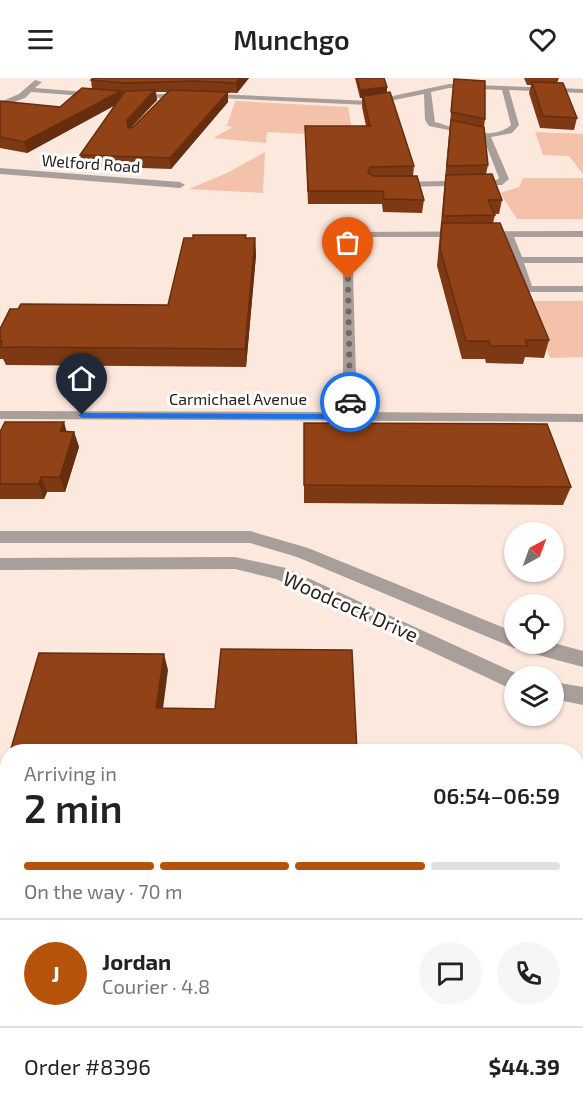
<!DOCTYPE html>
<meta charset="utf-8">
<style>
:root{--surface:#fff;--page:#f6f6f6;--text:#222;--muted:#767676;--line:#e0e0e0;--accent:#b45309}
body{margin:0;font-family:"Exo 2",sans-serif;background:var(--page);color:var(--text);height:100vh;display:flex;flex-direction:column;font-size:22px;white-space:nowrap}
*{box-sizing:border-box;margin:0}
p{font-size:20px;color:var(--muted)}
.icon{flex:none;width:33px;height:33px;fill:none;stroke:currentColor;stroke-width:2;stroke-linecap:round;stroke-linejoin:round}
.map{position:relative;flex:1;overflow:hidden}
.details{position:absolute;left:0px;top:666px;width:584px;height:374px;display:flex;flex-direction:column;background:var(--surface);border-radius:24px 24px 0 0;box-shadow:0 2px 4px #0004}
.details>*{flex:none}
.needle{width:39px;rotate:41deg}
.fabs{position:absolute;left:504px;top:444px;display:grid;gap:12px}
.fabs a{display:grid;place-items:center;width:60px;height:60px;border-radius:50%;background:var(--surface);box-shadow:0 2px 4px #0004;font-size:30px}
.pin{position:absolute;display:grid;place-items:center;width:51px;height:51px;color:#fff;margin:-62px -26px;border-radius:50% 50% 50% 0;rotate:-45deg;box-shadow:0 0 6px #0007}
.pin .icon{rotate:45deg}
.courier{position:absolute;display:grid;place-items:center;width:60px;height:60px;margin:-30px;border:4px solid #1a73e8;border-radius:50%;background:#fff;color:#222;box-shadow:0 2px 8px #0007}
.overview em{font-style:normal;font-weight:600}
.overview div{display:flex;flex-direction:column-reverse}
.overview{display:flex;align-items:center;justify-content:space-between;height:102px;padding:0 24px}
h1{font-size:39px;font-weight:600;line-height:45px}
.bar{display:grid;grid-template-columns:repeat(4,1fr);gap:9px 6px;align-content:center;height:72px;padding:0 24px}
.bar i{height:8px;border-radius:4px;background:var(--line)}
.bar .selected{background:var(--accent)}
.bar p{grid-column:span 4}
.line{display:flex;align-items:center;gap:15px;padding:0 24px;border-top:2px solid var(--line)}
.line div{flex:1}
.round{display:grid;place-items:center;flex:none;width:63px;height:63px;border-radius:32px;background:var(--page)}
header{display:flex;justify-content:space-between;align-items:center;height:78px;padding:0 24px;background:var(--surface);font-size:27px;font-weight:600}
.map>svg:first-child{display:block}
</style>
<header><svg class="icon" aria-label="menu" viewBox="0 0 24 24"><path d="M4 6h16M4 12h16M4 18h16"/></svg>Munchgo<svg class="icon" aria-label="heart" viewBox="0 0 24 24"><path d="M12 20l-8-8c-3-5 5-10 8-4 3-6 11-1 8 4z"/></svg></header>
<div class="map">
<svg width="583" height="1039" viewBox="0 0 583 1039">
<rect width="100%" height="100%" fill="#fde8de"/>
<!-- green -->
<g fill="#f4c1aa">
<polygon points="235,23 348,29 353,58 267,54 266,65 213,60 233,49 227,48"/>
<polygon points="535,54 583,56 583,96 569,78 543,77"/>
<polygon points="265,74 263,115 189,111 227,95"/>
<polygon points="523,100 583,100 583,141 517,141 500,115 519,109"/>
<polygon points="529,223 583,223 583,279 550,280"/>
</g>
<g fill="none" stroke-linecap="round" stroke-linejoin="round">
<!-- minor -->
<g fill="#a89f9b" fill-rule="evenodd">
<polygon points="35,2 42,4 35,10 98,15 102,17 98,19 31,14 25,20 0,29 0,24 19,16"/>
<path d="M 449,6 L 583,11 L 583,15 L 509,12 L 519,47 L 512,55 L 491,59 L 509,101 L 502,107 L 396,109 L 391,106 L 393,104 L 497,102 L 499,100 L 483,59 L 429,48 L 425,42 L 424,16 L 369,27 L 196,19 L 132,21 L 128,19 L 132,17 L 196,15 L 369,23 ZM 449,10 L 502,12 L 511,47 C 493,64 456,50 435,44 L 431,14 Z"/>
<polygon points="0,90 180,104 185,107 180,110 0,96"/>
<polygon points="583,153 583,159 514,159 522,179 583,179 583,185 524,185 532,208 583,208 583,214 524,214 504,159 352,159 357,334 583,336 583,344 0,341 0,333 343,334 343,154"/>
<polygon points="0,453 250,453 308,470 514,554 514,566 554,565 583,573 583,589 527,574 520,572 519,568 514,570 507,567 297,479 250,465 0,465"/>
<polygon points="235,479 286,490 522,598 514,598 514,611 507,609 276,501 235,491 0,492 0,480"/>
<polygon points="554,604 583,609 583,627 554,621"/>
</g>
</g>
<!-- wall -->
<g fill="#7d3913" fill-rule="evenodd">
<path d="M 93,0 L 249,0 L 237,15 L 196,13 L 228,14 L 228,24 L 171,91 L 83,88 L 80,77 L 115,27 L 27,75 L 0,70 L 0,23 L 60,29 L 92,11 L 91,2 ZM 156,14 L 168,14 L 133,49 L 132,49 L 157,22 Z"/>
<polygon points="355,0 384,0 387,9 387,15 414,88 413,98 424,122 422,135 383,134 382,126 308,126 305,48 366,48 362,29 362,20 360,20"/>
<polygon points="524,0 559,0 557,5 577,40 574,52 540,50 529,15 531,7 527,7"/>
<polygon points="454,1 485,41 484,49 488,87 486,96 502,122 499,136 494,136 495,137 493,145 549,262 544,280 525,279 523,286 486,285 485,281 462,281 437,188"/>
<polygon points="246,160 255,160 256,177 246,289 6,287 3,281 0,281 0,251 168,227"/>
<polygon points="64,344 66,353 74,354 79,369 65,414 47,414 44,421 0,421 0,354"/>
<polygon points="304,363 571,409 563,427 304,425"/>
<polygon points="8,682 8,807 0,807 0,708"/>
</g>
<!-- shaded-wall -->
<g fill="#662e0f">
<polygon points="240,0 249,0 237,15 236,5"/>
<polygon points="387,9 386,17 363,18 362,20 360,20 360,12"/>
<polygon points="155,12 157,22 128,52 127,42"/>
<polygon points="121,13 123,23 27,75 24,64"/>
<polygon points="228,14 228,24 171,91 170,80"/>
<polygon points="255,160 256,177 246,289 245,271"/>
<polygon points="64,344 68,360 60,353"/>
<polygon points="74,354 79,369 65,414 60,399"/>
<polygon points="41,399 47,414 44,421 39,406"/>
<polygon points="164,576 168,592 161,646 156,630"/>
</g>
<!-- building -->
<g fill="#914216" stroke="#662e0f" stroke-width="1.5">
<polygon points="93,0 240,0 236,5 195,3 125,5 91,2"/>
<polygon points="357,0 384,0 387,9 360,12"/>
<polygon points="454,1 485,3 485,41 451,34"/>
<polygon points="532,4 563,5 577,40 543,38"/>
<polygon points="82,10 121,13 24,64 0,59 0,23 60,29"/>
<polygon points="155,12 127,42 128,50 133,49 170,12 228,14 170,80 80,77 125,13"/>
<polygon points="390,14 414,88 370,89 368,95 373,98 417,98 424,122 384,121 383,113 308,113 305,48 370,48 363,18"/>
<polygon points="451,42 484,49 488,87 447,88"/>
<polygon points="492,96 502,122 488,122 495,137 443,138 446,97"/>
<polygon points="442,145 500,145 549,262 525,262 528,268 490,268 489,263 466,263 440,171"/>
<polygon points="193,157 246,157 245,160 255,160 245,271 0,269 2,263 0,263 0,251 10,231 18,231 21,226 168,227 184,160 193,160"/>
<polygon points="5,344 64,344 60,353 74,354 60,399 41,399 39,406 0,406 0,354"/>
<polygon points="304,345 547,346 571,409 304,407"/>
<polygon points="221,571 352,572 357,674 10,674 39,575 164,576 156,630 215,631"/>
<polygon points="8,682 8,796 0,796 0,708"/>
</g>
<!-- route -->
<polygon fill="#1a73e8" points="347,322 353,324 353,338 350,341 82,340 78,337 82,335 346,336"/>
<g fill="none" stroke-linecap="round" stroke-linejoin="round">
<!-- done -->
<polyline stroke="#736761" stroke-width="6" stroke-dasharray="0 10.8" points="348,201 350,324"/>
</g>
<g text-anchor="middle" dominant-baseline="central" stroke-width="6" stroke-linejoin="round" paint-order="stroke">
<!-- far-street labels -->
<g font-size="16" fill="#29211e" stroke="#fff">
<text transform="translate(91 85) rotate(4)">Welford Road</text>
<text x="238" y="320">Carmichael Avenue</text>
</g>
<!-- street labels -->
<g font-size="20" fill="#29211e" stroke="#fff">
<text transform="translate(351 528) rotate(24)">Woodcock Drive</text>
</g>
</g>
</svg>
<div class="fabs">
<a><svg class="needle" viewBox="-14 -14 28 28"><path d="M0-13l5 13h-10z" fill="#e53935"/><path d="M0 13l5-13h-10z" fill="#767676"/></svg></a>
<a><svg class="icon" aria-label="locate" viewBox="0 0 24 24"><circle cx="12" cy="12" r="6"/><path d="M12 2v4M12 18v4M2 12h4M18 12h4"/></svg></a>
<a><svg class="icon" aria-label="layers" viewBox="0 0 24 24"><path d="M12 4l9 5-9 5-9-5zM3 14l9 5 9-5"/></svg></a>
</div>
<div class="pin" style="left:348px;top:201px;background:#ea580c"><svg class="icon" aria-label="bag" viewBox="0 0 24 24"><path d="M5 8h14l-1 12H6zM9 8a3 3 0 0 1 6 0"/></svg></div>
<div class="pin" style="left:82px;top:337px;background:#1f2937"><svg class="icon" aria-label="home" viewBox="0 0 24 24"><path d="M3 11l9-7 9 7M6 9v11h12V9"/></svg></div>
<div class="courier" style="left:350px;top:324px"><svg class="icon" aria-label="car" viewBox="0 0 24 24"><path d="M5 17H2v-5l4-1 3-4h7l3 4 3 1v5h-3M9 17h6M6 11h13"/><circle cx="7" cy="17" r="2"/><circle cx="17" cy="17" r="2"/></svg></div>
<section class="details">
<div class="overview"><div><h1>2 min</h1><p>Arriving in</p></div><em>06:54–06:59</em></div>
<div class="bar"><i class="selected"></i><i class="selected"></i><i class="selected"></i><i></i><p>On the way · 70 m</p></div>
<div class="line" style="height:108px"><b class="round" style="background:var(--accent);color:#fff">J</b><div><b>Jordan</b><p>Courier · 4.8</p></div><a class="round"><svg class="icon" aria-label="chat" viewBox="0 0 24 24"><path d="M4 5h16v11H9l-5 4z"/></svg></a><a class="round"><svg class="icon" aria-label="phone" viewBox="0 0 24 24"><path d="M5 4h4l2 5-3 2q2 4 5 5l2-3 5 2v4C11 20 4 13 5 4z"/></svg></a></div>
<div class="line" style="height:78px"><div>Order #8396</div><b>$44.39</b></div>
</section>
</div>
